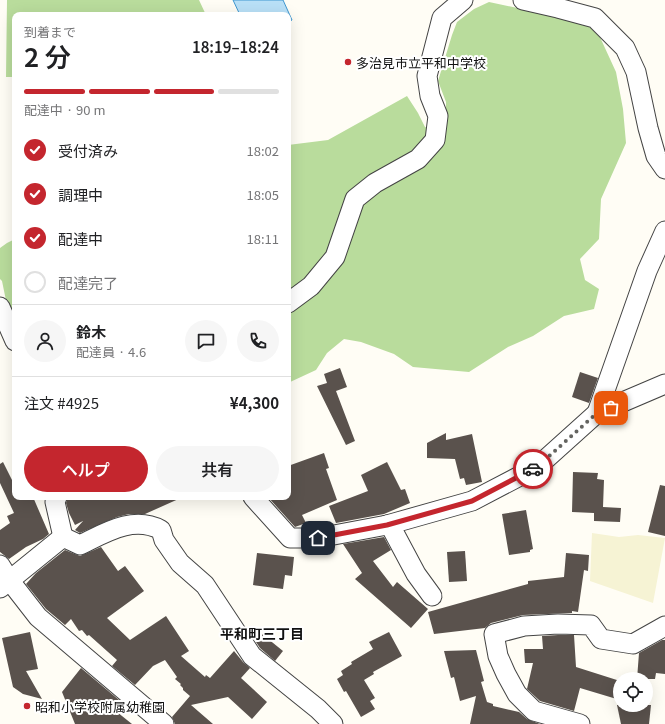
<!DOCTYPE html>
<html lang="ja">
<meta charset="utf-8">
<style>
:root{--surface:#fff;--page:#f6f6f6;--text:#202124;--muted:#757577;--line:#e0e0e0;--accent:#c4262e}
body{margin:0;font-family:Georgia,"Noto Sans JP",serif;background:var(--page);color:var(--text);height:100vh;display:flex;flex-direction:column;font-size:15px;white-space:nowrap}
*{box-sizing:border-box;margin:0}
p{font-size:13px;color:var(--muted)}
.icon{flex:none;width:22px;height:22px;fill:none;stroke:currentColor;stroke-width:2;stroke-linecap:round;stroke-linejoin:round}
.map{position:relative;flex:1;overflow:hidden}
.side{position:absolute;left:12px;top:12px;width:279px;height:488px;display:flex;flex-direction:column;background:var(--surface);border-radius:8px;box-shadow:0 4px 16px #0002}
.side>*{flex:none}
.tools{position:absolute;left:613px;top:672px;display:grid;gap:8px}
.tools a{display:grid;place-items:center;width:40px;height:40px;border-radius:50%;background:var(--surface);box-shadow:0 4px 16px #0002;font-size:20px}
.pin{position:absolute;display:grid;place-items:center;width:34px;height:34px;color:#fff;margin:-17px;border-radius:8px;box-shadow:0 2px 6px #0006}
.courier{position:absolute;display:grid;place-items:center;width:40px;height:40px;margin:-20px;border:3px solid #c4262e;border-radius:50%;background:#fff;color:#222;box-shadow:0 1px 5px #0007}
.overview em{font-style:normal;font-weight:600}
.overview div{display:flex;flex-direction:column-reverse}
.overview{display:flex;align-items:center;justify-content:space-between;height:68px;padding:0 12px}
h1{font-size:26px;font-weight:600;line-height:30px}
.bar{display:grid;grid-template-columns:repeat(4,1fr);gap:6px 4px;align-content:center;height:48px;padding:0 12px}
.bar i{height:5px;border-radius:3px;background:var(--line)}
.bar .on{background:var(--accent)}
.bar p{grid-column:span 4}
.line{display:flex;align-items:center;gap:10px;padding:0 12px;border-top:1px solid var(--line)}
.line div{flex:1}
.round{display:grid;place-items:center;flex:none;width:42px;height:42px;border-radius:21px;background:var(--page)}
ol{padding:0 12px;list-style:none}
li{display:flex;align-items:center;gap:12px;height:44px}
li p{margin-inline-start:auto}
li .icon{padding:4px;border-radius:50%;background:var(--accent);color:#fff;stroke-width:4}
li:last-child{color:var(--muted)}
li i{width:22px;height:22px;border:2px solid var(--line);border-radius:50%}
.cta{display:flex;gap:8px;margin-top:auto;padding:8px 12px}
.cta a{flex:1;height:46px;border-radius:24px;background:var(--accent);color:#fff;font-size:16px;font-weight:600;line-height:46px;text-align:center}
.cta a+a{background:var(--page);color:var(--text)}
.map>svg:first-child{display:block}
</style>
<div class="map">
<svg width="665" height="724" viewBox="0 0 665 724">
<rect width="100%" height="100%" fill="#fffdf5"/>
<!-- farmland -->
<polygon fill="#f6f3d4" points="592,533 619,537 638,535 665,538 653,603 590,581"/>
<!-- forest -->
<g fill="#b9dc9c">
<polygon points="7,0 199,0 206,15 15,15 15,77 6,77"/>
<polygon points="489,2 585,22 599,35 616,72 623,109 626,143 601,199 599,239 580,259 585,280 599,289 594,309 564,316 533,336 508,347 469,372 413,367 394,354 361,342 344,339 327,353 316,370 288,383 288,145 328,140 407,96 418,113 425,127 446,133 446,102 438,81 452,35 457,22 474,9"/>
<polygon points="15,239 15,327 10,320 2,281 0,279 0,248 7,243"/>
</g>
<!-- water -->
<polygon fill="#b9e0f7" stroke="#3f96cf" points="233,0 283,0 292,20 288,22 288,15 240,15"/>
<!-- building -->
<g fill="#5a524d">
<polygon points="340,368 347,387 336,391 355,441 346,445 317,386 327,383 324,374"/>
<polygon points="580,372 598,378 589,403 572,397"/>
<polygon points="446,433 446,440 472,434 482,482 466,485 464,478 460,479 455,459 427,458 427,443"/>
<polygon points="324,453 329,468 326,469 337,500 302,515 306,523 295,527 268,497 288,497 288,466"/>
<polygon points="3,462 15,486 15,497 33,497 49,534 43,539 26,547 9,559 0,552 0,530 10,523 7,516 14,513 0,483 0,464"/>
<polygon points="387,462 401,490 405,489 410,503 384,514 336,523 329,506 368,491 361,475"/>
<polygon points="573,472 598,473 597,479 604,480 603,507 621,508 620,522 594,521 594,513 572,512"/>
<polygon points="660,485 665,486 665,536 648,532"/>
<polygon points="68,497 183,497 145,514 129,514 117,517 80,533 75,530 83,521 75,525 69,513 66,503"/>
<polygon points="526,510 533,549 530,550 530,552 509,555 502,514"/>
<polygon points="384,537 391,550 373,561 393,587 397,582 428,609 411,628 355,579 362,573 343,544"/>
<polygon points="101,547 118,571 125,566 144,591 107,618 130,640 166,616 189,651 181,656 205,677 206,675 210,678 234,651 243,662 250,668 241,678 267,702 252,719 228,697 191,705 213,724 175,724 172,717 190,696 183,690 183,688 180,685 181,684 175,679 177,677 165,660 153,666 135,685 112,666 117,660 89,635 87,636 82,630 79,631 71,619 65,625 46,609 26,584 36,573 65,550 80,556"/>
<polygon points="465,551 467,581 449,582 447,552"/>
<polygon points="257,553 294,557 292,576 285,575 283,589 253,585"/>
<polygon points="566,553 589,555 588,571 584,570 578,612 572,611 572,613 523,615 491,623 485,628 434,634 428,612 528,584 528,581 564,577"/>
<polygon points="30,632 38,669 26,671 42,699 23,694 13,687 2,638"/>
<polygon points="389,632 402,656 373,672 374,674 364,680 375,698 370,701 375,709 361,717 346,691 344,692 337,679 343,675 341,671 352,664 351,662 373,649 369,642"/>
<polygon points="262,634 283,651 275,661 260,648 256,642"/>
<polygon points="558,635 574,635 576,667 620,681 620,700 580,688 574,711 540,701 527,689 533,663 525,663 524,649 543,649 542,636"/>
<polygon points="662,640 665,640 665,674 656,673 655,679 637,679 639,653"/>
<polygon points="476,650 484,681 481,682 487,702 493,704 493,706 519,712 527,719 540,724 470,724 476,696 460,701 454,677 451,678 444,651"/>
<polygon points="81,668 119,700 112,708 132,724 75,724 62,692"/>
<polygon points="617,705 651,705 649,724 621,724"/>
</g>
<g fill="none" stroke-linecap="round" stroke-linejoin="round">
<!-- minor casing -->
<g stroke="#444" stroke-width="21">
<g id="minor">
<polyline points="523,0 558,8 595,18 625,48 636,72 648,128 656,156 665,169"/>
<polyline points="288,303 311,286 335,257 355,199 375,183 418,159 435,140 438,116 430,96 427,76 442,18 463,0"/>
<polyline points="0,307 15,341"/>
<polyline points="597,413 647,271 665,231"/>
<polyline points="57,497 55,502 63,537"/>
<polyline points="253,497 290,538 318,538 387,525 472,501 537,467 597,413 665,384"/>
<polyline points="387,525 392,529 416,574 432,596"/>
<polyline points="0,565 10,581 38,617 164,724"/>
<path d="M 0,588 L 63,537 L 80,545 C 105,533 133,515 161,530 L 164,540 L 180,563 L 205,585 L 252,656 L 318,709 L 333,724"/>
<polyline points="580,724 534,711 517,694 506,674 498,656 494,634 524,626 558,624 591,625 601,639 633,644 665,626"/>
</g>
</g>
<!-- minor -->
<use href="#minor" stroke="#fff" stroke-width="19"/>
</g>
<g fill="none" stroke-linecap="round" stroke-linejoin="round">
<!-- done -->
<polyline stroke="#646461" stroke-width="4" stroke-dasharray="0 7.2" points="533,469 537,467 597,413 611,408"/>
<!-- route -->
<polyline stroke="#c4262e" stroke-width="5" points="318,538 387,525 472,501 533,469"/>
</g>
<!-- markers -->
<g fill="#c4262e" stroke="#fff" stroke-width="1.5">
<circle cx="348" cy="62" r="4"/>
<circle cx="27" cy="706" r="4"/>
</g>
<g text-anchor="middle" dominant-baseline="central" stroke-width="4" stroke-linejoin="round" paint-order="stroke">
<!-- poi labels -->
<g font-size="13" fill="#111" stroke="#fff" text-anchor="start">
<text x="356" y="62">多治見市立平和中学校</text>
<text x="35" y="706">昭和小学校附属幼稚園</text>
</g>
<!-- neighbourhood labels -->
<g font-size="14" font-weight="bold" fill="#111" stroke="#fff">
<text x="262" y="633">平和町三丁目</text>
</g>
</g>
</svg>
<div class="tools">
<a><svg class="icon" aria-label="locate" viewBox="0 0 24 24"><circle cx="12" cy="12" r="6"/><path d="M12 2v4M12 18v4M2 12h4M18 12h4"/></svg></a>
</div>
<div class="pin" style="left:611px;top:408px;background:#ea580c"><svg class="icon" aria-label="bag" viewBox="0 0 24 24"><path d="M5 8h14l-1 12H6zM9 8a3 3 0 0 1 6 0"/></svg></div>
<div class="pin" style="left:318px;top:538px;background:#1f2937"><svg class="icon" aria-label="home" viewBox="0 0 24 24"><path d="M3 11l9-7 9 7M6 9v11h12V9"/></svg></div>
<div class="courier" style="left:533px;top:469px"><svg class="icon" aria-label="car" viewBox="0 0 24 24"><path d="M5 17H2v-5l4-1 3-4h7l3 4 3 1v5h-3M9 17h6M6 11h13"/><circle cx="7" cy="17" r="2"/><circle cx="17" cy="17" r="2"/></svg></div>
<section class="side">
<div class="overview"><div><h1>2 分</h1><p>到着まで</p></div><em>18:19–18:24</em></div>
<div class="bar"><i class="on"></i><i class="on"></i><i class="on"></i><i></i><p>配達中 · 90 m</p></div>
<ol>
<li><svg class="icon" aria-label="check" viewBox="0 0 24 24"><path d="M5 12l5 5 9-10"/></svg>受付済み<p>18:02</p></li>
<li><svg class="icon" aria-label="check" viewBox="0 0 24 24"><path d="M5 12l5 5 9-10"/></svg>調理中<p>18:05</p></li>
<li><svg class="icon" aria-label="check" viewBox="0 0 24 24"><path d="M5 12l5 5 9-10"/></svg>配達中<p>18:11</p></li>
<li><i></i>配達完了</li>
</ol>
<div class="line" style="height:72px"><a class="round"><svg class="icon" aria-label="person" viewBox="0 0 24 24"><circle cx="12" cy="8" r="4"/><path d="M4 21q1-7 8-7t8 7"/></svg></a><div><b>鈴木</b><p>配達員 · 4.6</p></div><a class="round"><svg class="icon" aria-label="chat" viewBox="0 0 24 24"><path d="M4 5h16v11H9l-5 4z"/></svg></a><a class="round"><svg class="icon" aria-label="phone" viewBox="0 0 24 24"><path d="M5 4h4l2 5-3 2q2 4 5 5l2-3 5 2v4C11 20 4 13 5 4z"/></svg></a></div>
<div class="line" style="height:52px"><div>注文 #4925</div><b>¥4,300</b></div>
<div class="cta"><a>ヘルプ</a><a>共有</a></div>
</section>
</div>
